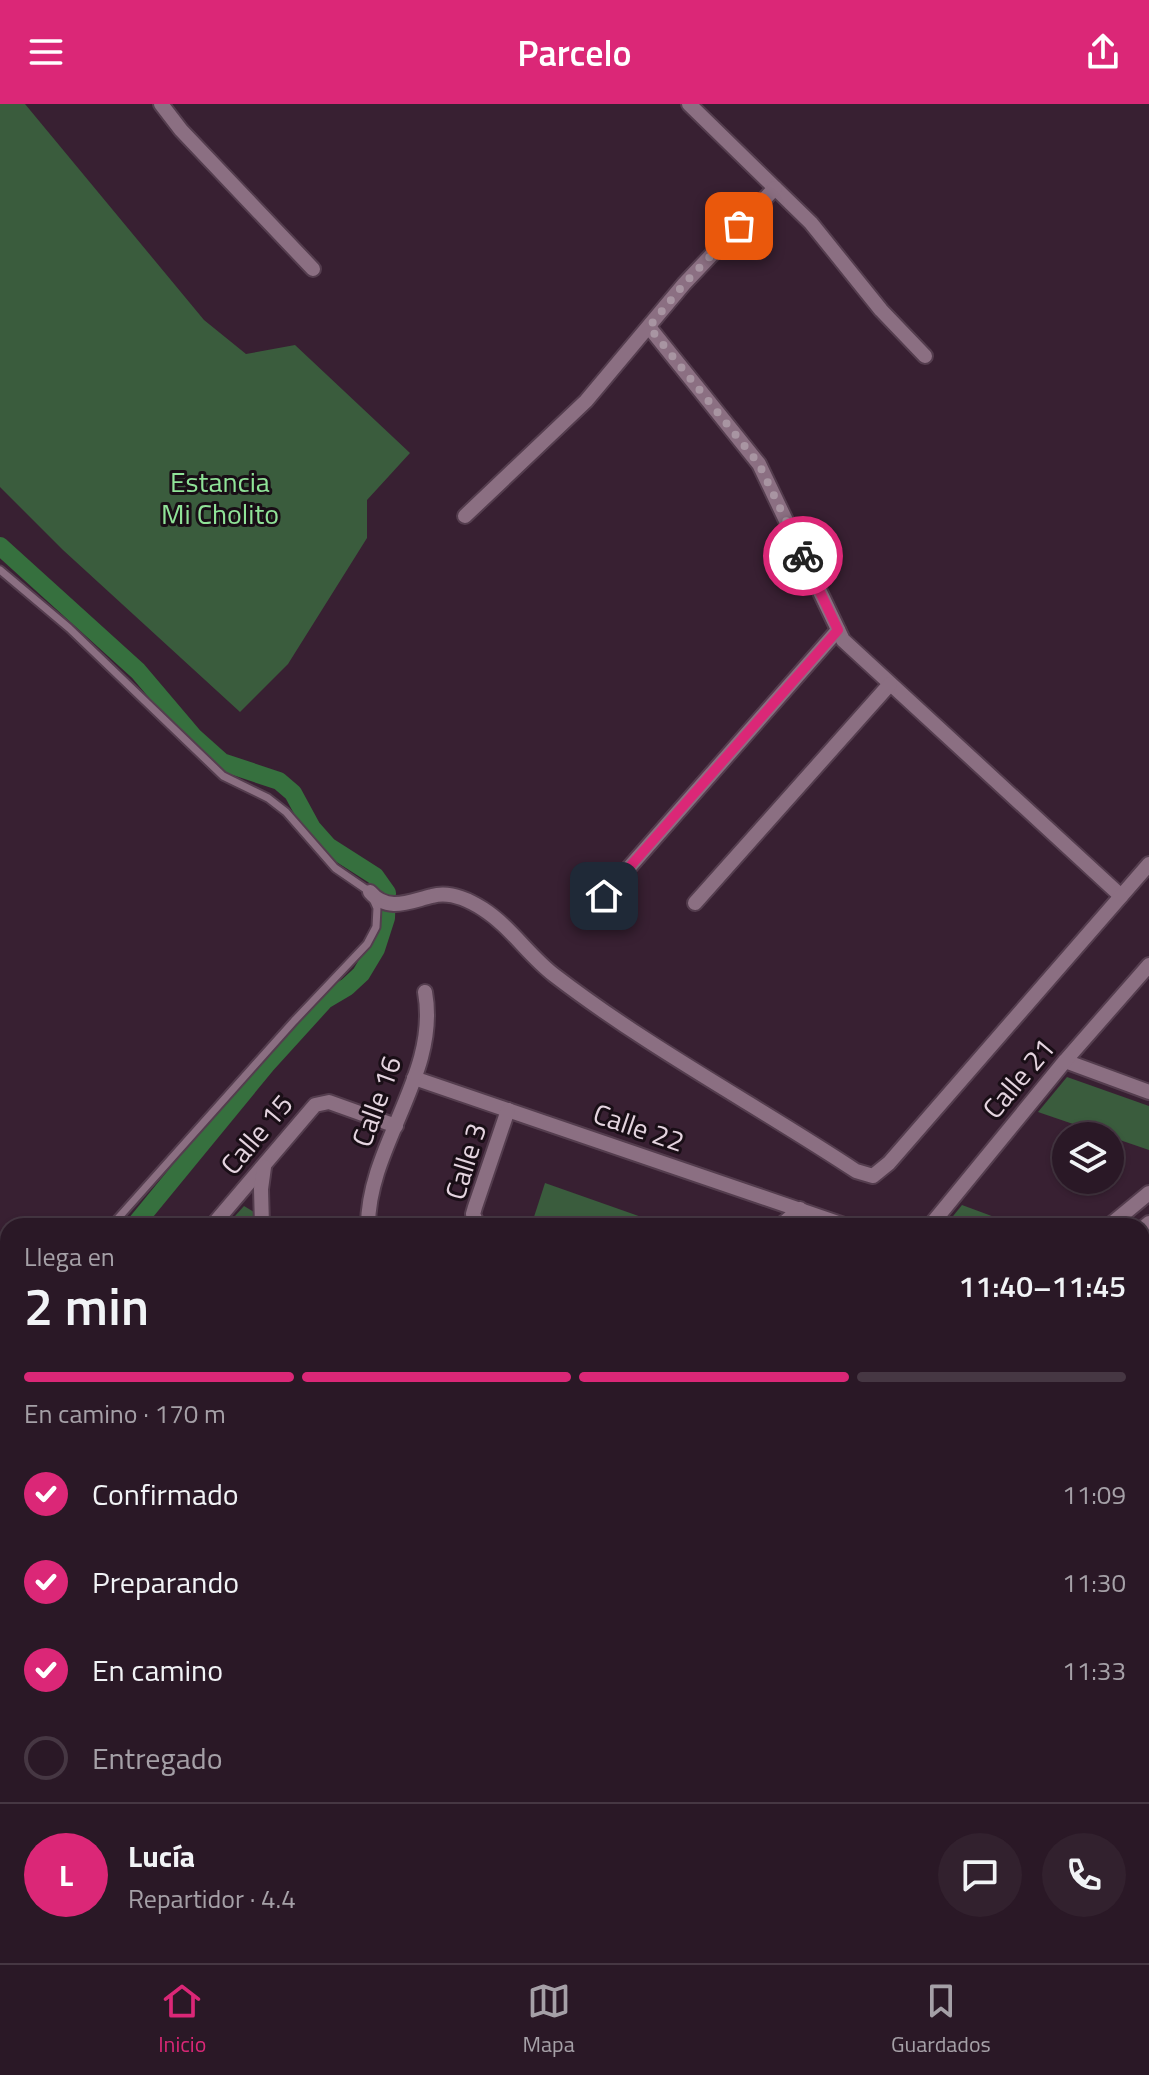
<!DOCTYPE html>
<html lang="es">
<meta charset="utf-8">
<style>
:root{--surface:#2a1826;--page:#32212e;--text:#f1f3f6;--muted:#a5a0a7;--line:#463743;--accent:#db2777}
body{margin:0;font-family:"Titillium Web",sans-serif;background:var(--page);color:var(--text);height:100vh;display:flex;flex-direction:column;font-size:30px;white-space:nowrap}
*{box-sizing:border-box;margin:0}
p{font-size:26px;color:var(--muted)}
.icon{flex:none;width:44px;height:44px;fill:none;stroke:currentColor;stroke-width:2;stroke-linecap:round;stroke-linejoin:round}
.map{position:relative;flex:1;overflow:hidden}
.sheet{position:absolute;left:0px;top:1114px;width:1150px;height:746px;display:flex;flex-direction:column;background:var(--surface);border-radius:24px 24px 0 0;box-shadow:0 2px 6px #0004,0 0 0 2px var(--line)}
.sheet>*{flex:none}
.controls{position:absolute;left:1052px;top:1018px;display:grid;gap:16px}
.controls a{display:grid;place-items:center;width:72px;height:72px;border-radius:50%;background:var(--surface);box-shadow:0 2px 6px #0004,0 0 0 2px var(--line);font-size:40px}
.pin{position:absolute;display:grid;place-items:center;width:68px;height:68px;color:#fff;margin:-34px;border-radius:16px;box-shadow:0 4px 12px #0006}
.courier{position:absolute;display:grid;place-items:center;width:80px;height:80px;margin:-40px;border:6px solid #db2777;border-radius:50%;background:#fff;color:#222;box-shadow:0 2px 10px #0007}
.head em{font-style:normal;font-weight:600}
.head div{display:flex;flex-direction:column-reverse}
.head{display:flex;align-items:center;justify-content:space-between;height:136px;padding:0 24px}
h1{font-size:52px;font-weight:600;line-height:60px}
.bar{display:grid;grid-template-columns:repeat(4,1fr);gap:12px 8px;align-content:center;height:96px;padding:0 24px}
.bar i{height:10px;border-radius:6px;background:var(--line)}
.bar .active{background:var(--accent)}
.bar p{grid-column:span 4}
.line{display:flex;align-items:center;gap:20px;padding:0 24px;border-top:2px solid var(--line)}
.line div{flex:1}
.round{display:grid;place-items:center;flex:none;width:84px;height:84px;border-radius:42px;background:var(--page)}
ol{padding:0 24px;list-style:none}
li{display:flex;align-items:center;gap:24px;height:88px}
li p{margin-inline-start:auto}
li .icon{padding:8px;border-radius:50%;background:var(--accent);color:#fff;stroke-width:4}
li:last-child{color:var(--muted)}
li i{width:44px;height:44px;border:4px solid var(--line);border-radius:50%}
header{display:flex;justify-content:space-between;align-items:center;height:104px;padding:0 24px;background:var(--accent);color:#fff;font-size:36px;font-weight:600}
.menu{display:flex;justify-content:space-around;align-items:center;height:112px;border-top:2px solid var(--line);background:var(--surface);font-size:22px;color:var(--muted)}
.menu a{display:grid;justify-items:center;gap:4px}
.menu .active{color:var(--accent)}
.map>svg:first-child{display:block}
</style>
<header><svg class="icon" aria-label="menu" viewBox="0 0 24 24"><path d="M4 6h16M4 12h16M4 18h16"/></svg>Parcelo<svg class="icon" aria-label="share" viewBox="0 0 24 24"><path d="M12 15V3M7 8l5-5 5 5M5 13v7h14v-7"/></svg></header>
<div class="map">
<svg width="1149" height="1859" viewBox="0 0 1149 1859">
<rect width="100%" height="100%" fill="#382032"/>
<!-- green -->
<g fill="#3a5c3d">
<polygon points="0,0 25,0 204,216 246,250 295,241 410,349 367,396 367,434 288,560 240,608 63,446 0,383"/>
<polygon points="1067,973 1149,1002 1149,1046 1038,1008"/>
<polygon points="545,1079 667,1122 531,1122"/>
<polygon points="962,1101 1019,1122 945,1122"/>
<polygon points="244,1102 254,1108 256,1122 226,1122"/>
<polygon points="1142,1166 1149,1168 1149,1220 1142,1217"/>
<polygon points="1142,1738 1149,1747 1149,1859 1126,1859 1121,1852 1142,1852"/>
<polygon points="1008,1852 1092,1852 1097,1859 1004,1859"/>
</g>
<g fill="none" stroke-linecap="round" stroke-linejoin="round">
<!-- canal -->
<g stroke="#36703e" stroke-width="18">
<polyline points="0,442 138,567 194,633 222,658 279,677 293,689 312,724 328,742 375,772 387,789 386,814 376,845 361,870 347,883 325,896 266,961 134,1122"/>
<polyline points="590,1852 596,1859"/>
</g>
<!-- service casing -->
<g stroke="#543d4e" stroke-width="11">
<polyline id="service" points="0,466 69,524 223,672 268,694 286,708 335,764 370,788 377,804 376,823 367,840 294,917 111,1122"/>
</g>
<!-- minor casing -->
<g stroke="#543d4e" stroke-width="18">
<g id="minor">
<polyline points="161,0 181,26 313,165"/>
<polyline points="689,0 811,119 881,206 925,252"/>
<polyline points="649,223 759,360 843,536 1121,792"/>
<polyline points="465,412 586,297 684,180 775,84"/>
<path d="M 370,788 C 388,809 410,797 432,792 C 449,787 469,796 483,805 C 511,823 528,851 554,871 C 649,944 756,1001 856,1067 L 873,1072 L 889,1059 L 1149,760"/>
<polyline points="604,792 838,526"/>
<polyline points="695,799 890,580"/>
<polyline points="1065,957 1149,988"/>
<polyline points="414,974 847,1122"/>
<polyline points="212,1122 315,1001 329,998 396,1022"/>
<polyline points="262,1122 261,1085 264,1063"/>
<path d="M 368,1122 C 368,1041 440,970 425,888"/>
<polyline points="478,1122 473,1110 475,1103 508,1006"/>
<polyline points="780,1122 800,1105"/>
<polyline points="930,1122 1065,957 1149,861"/>
<polyline points="1109,1122 1149,1089"/>
<polyline points="1142,1125 1149,1119"/>
<polyline points="1142,1230 1149,1232"/>
<polyline points="0,1233 8,1243"/>
<polyline points="0,1293 8,1284"/>
<polyline points="1142,1336 1149,1339"/>
<polyline points="1142,1382 1149,1375"/>
<polyline points="1142,1531 1149,1525"/>
<polyline points="1142,1554 1149,1562"/>
<polyline points="1142,1723 1149,1731"/>
<polyline points="690,1852 696,1859"/>
<polyline points="817,1852 823,1859"/>
<polyline points="974,1852 979,1859"/>
<polyline points="1105,1852 1111,1859"/>
</g>
</g>
<!-- path -->
<polyline stroke="#745e6e" stroke-width="3" stroke-dasharray="4 6" stroke-linecap="butt" points="1142,1779 1145,1789 1142,1798"/>
<!-- service -->
<use href="#service" stroke="#8b6f82" stroke-width="7"/>
<!-- minor -->
<use href="#minor" stroke="#8b6f82" stroke-width="14"/>
</g>
<g fill="none" stroke-linecap="round" stroke-linejoin="round">
<!-- done -->
<polyline stroke="#a895a2" stroke-width="8" stroke-dasharray="0 14.4" points="739,122 684,180 649,223 759,360 803,452"/>
<!-- route -->
<polyline stroke="#db2777" stroke-width="10" points="604,792 838,526 803,452"/>
</g>
<g text-anchor="middle" dominant-baseline="central" stroke-width="6" stroke-linejoin="round" paint-order="stroke">
<!-- park labels -->
<g font-size="28" fill="#90e398" stroke="#190e16">
<text x="220" y="377">Estancia<tspan x="220" dy="32">Mi Cholito</tspan></text>
</g>
<!-- street labels -->
<g font-size="28" fill="#e4d4df" stroke="#190e16">
<text transform="translate(1018 974) rotate(-50)">Calle 21</text>
<text transform="translate(376 997) rotate(-70)">Calle 16</text>
<text transform="translate(639 1023) rotate(19)">Calle 22</text>
<text transform="translate(256 1030) rotate(-50)">Calle 15</text>
<text transform="translate(465 1057) rotate(-73)">Calle 3</text>
</g>
</g>
</svg>
<div class="controls">
<a><svg class="icon" aria-label="layers" viewBox="0 0 24 24"><path d="M12 4l9 5-9 5-9-5zM3 14l9 5 9-5"/></svg></a>
</div>
<div class="pin" style="left:739px;top:122px;background:#ea580c"><svg class="icon" aria-label="bag" viewBox="0 0 24 24"><path d="M5 8h14l-1 12H6zM9 8a3 3 0 0 1 6 0"/></svg></div>
<div class="pin" style="left:604px;top:792px;background:#1f2937"><svg class="icon" aria-label="home" viewBox="0 0 24 24"><path d="M3 11l9-7 9 7M6 9v11h12V9"/></svg></div>
<div class="courier" style="left:803px;top:452px"><svg class="icon" aria-label="bike" viewBox="0 0 24 24"><circle cx="6" cy="16" r="4"/><circle cx="18" cy="16" r="4"/><path d="M6 16l4-8h5l3 8M10 8l3 8H6M13 5h3"/></svg></div>
<section class="sheet">
<div class="head"><div><h1>2 min</h1><p>Llega en</p></div><em>11:40–11:45</em></div>
<div class="bar"><i class="active"></i><i class="active"></i><i class="active"></i><i></i><p>En camino · 170 m</p></div>
<ol>
<li><svg class="icon" aria-label="check" viewBox="0 0 24 24"><path d="M5 12l5 5 9-10"/></svg>Confirmado<p>11:09</p></li>
<li><svg class="icon" aria-label="check" viewBox="0 0 24 24"><path d="M5 12l5 5 9-10"/></svg>Preparando<p>11:30</p></li>
<li><svg class="icon" aria-label="check" viewBox="0 0 24 24"><path d="M5 12l5 5 9-10"/></svg>En camino<p>11:33</p></li>
<li><i></i>Entregado</li>
</ol>
<div class="line" style="height:144px"><b class="round" style="background:var(--accent);color:#fff">L</b><div><b>Lucía</b><p>Repartidor · 4.4</p></div><a class="round"><svg class="icon" aria-label="chat" viewBox="0 0 24 24"><path d="M4 5h16v11H9l-5 4z"/></svg></a><a class="round"><svg class="icon" aria-label="phone" viewBox="0 0 24 24"><path d="M5 4h4l2 5-3 2q2 4 5 5l2-3 5 2v4C11 20 4 13 5 4z"/></svg></a></div>
</section>
</div>
<nav class="menu">
<a class="active"><svg class="icon" aria-label="home" viewBox="0 0 24 24"><path d="M3 11l9-7 9 7M6 9v11h12V9"/></svg>Inicio</a>
<a><svg class="icon" aria-label="map" viewBox="0 0 24 24"><path d="M3 6l6-2 6 2 6-2v14l-6 2-6-2-6 2zM9 4v14M15 6v14"/></svg>Mapa</a>
<a><svg class="icon" aria-label="saved" viewBox="0 0 24 24"><path d="M7 4h10v16l-5-4-5 4z"/></svg>Guardados</a>
</nav>
